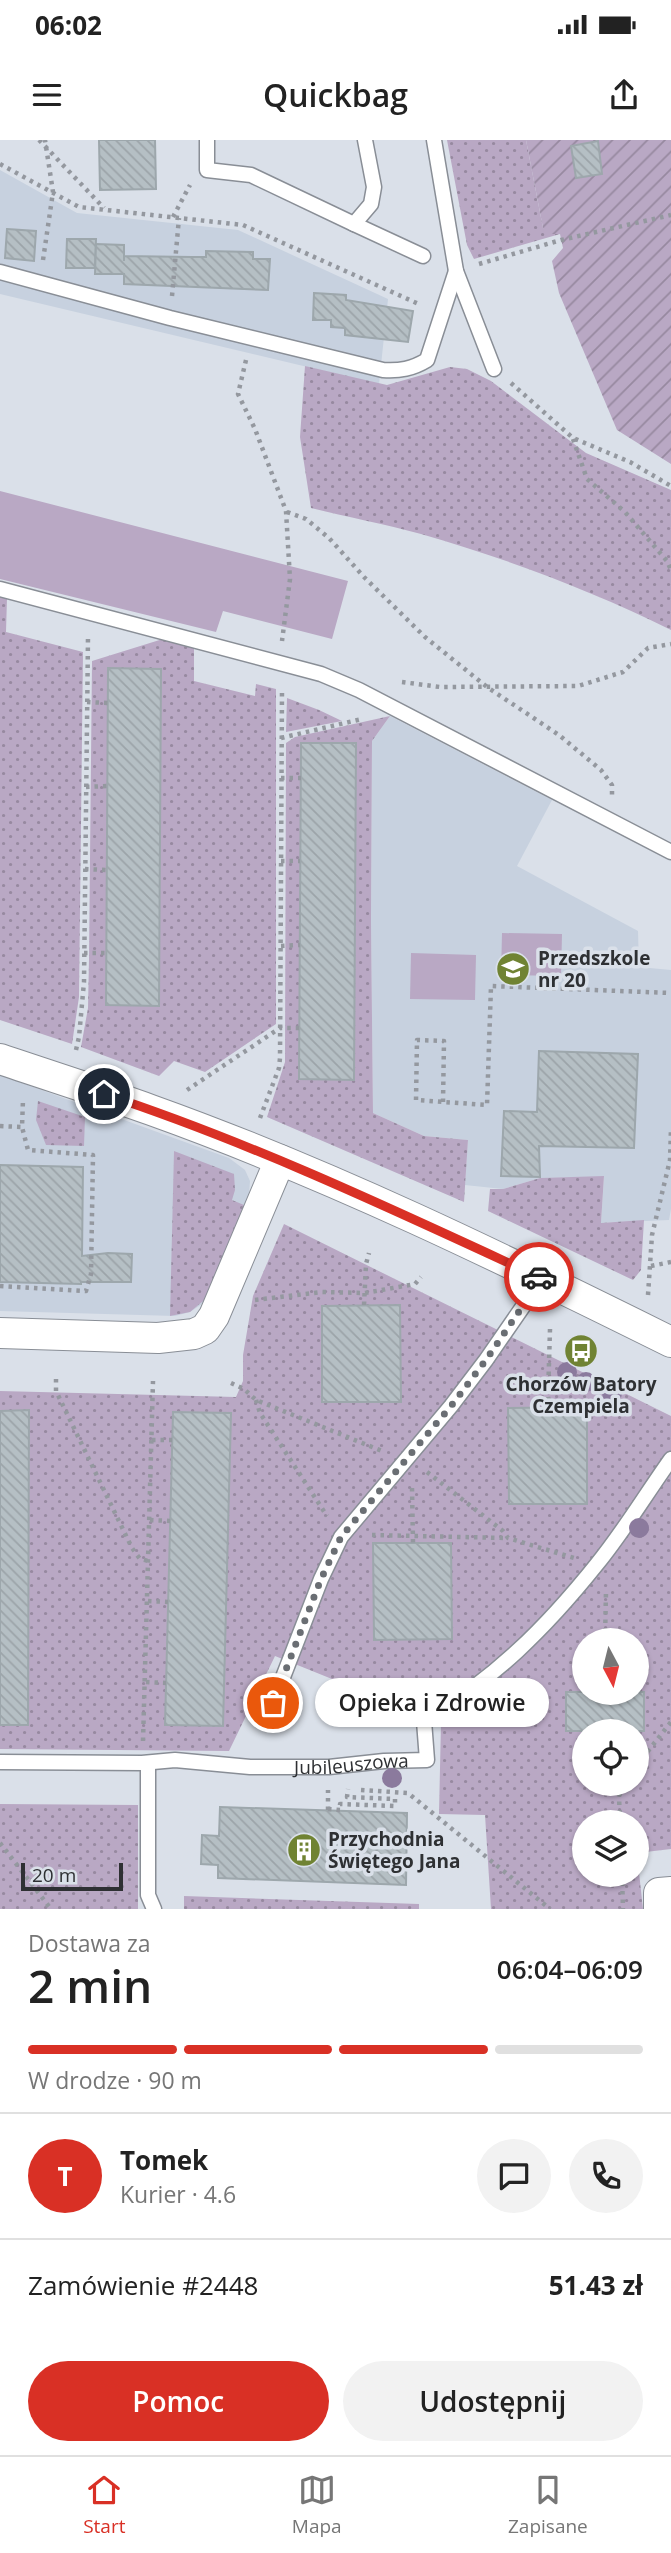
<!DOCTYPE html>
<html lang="pl">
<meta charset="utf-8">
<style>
:root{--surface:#fff;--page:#f2f2f2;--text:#222;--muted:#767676;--line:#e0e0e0;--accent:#d93025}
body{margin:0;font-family:"Open Sans",sans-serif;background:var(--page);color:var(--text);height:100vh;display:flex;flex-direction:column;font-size:26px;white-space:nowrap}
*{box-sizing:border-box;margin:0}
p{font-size:23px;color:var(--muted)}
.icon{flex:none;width:38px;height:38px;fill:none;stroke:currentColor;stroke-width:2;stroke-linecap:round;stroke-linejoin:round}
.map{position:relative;height:1769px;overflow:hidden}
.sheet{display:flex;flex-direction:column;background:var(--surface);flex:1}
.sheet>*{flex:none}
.needle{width:46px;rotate:173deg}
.fabs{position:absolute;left:572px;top:1488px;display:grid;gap:14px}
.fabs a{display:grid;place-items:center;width:77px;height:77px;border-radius:50%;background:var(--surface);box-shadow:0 2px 5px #0004;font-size:35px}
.scale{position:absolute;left:21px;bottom:18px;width:102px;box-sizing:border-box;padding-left:7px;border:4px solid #2e3033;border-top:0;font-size:19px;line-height:24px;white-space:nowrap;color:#2e3033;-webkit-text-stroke:5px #dae0e9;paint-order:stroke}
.pin{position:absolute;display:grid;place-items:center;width:60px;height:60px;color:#fff;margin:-30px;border:4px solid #fff;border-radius:50%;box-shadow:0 2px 7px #0007}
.courier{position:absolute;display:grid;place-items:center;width:70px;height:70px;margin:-35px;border:5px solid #d93025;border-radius:50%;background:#fff;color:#222;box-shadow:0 2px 9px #0007}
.bubble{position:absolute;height:49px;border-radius:24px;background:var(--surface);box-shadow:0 2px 5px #0004;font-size:23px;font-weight:600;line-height:49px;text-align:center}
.overview em{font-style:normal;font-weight:600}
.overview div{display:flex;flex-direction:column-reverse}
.overview{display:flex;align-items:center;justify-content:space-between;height:119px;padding:0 28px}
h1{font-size:46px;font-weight:600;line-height:52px}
.bar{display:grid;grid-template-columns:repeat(4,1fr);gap:10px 7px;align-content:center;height:84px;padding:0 28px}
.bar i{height:9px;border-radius:5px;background:var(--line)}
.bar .selected{background:var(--accent)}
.bar p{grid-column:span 4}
.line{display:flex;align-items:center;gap:18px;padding:0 28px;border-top:2px solid var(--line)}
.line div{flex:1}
.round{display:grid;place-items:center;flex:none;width:74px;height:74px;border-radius:37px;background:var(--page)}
.action{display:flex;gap:14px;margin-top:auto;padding:14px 28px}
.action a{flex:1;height:80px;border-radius:42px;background:var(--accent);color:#fff;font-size:28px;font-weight:600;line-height:80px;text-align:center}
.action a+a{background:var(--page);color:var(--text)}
.status{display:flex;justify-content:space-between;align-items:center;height:49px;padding:0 35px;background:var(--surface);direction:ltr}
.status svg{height:19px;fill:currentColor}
header{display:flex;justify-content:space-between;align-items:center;height:91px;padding:0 28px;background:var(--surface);font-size:32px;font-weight:600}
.tab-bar{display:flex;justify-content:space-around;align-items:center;height:98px;border-top:2px solid var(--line);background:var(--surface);font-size:19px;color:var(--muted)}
.tab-bar a{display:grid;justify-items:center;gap:4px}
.tab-bar .selected{color:var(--accent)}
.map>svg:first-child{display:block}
</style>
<div class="status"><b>06:02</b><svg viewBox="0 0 49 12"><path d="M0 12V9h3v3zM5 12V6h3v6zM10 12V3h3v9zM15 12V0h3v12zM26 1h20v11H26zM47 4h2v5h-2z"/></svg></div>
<header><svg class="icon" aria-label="menu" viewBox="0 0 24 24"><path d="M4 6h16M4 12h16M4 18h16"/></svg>Quickbag<svg class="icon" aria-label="share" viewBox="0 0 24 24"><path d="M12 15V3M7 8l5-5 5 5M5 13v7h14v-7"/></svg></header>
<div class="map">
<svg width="671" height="1769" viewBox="0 0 671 1769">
<defs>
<pattern id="grass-dots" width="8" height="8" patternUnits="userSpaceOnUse" patternTransform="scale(1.75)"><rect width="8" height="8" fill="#b9a8c4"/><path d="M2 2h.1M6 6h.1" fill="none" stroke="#9789a0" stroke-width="1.8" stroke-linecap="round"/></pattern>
<pattern id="garden-furrows" width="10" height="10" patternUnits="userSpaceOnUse" patternTransform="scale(1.75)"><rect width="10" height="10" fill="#b9a8c4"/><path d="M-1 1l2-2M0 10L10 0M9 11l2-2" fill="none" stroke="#9789a0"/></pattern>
<pattern id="building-back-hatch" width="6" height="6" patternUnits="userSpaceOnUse" patternTransform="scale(1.75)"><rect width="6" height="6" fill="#b5bfc4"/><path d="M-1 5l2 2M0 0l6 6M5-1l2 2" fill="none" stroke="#9ca4a9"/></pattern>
</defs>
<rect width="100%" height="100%" fill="#dae0e9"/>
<!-- built -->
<g fill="#c7d1df">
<polygon points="0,30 77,73 238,90 388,159 379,244 0,154"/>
<polygon points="390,576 552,660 517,726 638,791 639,827 671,830 671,1069 669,1080 601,1083 604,1037 540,1038 503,1049 465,1045 468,1000 424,996 373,973 371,780 372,601"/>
<polygon points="0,935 229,1018 245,1030 250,1041 249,1054 208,1157 202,1164 190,1172 175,1176 0,1171"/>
</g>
<!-- grass -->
<g fill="url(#grass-dots)" fill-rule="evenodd">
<polygon points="447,0 526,0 543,88 560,94 474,119 467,105"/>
<path d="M 305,226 L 387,245 L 450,227 L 467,229 L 491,241 L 586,313 L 671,350 L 671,490 C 593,451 505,418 421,394 C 385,384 347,377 311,368 L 300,297 Z"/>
<polygon points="0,456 7,458 6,492 83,512 79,857 72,904 0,880"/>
<polygon points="166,498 194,506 194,541 255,556 256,544 276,549 276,884 205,932 174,921 159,936 81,907 88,868 89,819 92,521"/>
<polygon points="287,558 319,570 342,581 286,592"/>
<polygon points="390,576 372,601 371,780 373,973 424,996 468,1000 464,1062 267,977 285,922 286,603 295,597"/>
<polygon points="38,961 85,977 84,1006 46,1005 36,980"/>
<polygon points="174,1011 234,1034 235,1050 232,1060 244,1065 208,1157 190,1172 170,1176"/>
<polygon points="604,1036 601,1083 644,1080 641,1130 633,1140 488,1071 490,1049 503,1049 540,1038"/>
<path d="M 284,1084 L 671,1276 L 671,1709 L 637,1713 L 637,1682 L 584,1682 L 584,1734 L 637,1734 L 637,1714 L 643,1769 L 491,1769 L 485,1675 L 439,1674 L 441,1583 L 275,1516 L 229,1611 L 0,1609 L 0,1251 L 236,1257 L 243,1241 L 243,1215 L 253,1156 ZM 584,1500 L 637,1500 L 637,1552 L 584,1552 ZM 584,1591 L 637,1591 L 637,1643 L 584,1643 Z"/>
<polygon points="0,1664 138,1665 138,1769 0,1769"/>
<polygon points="184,1756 419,1764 419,1769 184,1769"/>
</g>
<!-- park -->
<g fill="#b9a8c4">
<polygon points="0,351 348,441 332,499 223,471 216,492 0,439"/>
<polygon points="502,793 562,794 561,836 501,835"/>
<polygon points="411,813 476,815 475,860 410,859"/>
</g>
<!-- garden -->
<polygon fill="url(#garden-furrows)" points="526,0 671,0 671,324 617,290 559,153 552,121 563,108 560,94 549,94 543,88"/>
<!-- building -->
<g fill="url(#building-back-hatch)" stroke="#9da7ac" stroke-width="2">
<polygon points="99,0 155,0 156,49 100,50"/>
<polygon points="598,1 602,34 576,38 571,6"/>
<polygon points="7,89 36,91 34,121 5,118"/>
<polygon points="67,99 96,99 95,128 66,128"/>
<polygon points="96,104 124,105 124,121 124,116 192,117 206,117 206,111 253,112 253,119 270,119 268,150 124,144 124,134 95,134"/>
<polygon points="314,153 346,155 346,160 413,171 408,202 345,195 345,188 331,187 331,180 313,180"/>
<polygon points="108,528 161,529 159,866 106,865"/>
<polygon points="301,603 356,603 354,940 299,939"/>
<polygon points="539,911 638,914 634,1008 539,1006 540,1037 501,1036 504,971 537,972"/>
<polygon points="0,1025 83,1027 82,1116 108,1113 132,1114 131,1142 81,1142 81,1144 0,1142"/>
<polygon points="400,1165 401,1262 322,1262 322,1166"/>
<polygon points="587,1267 587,1364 509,1364 508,1268"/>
<polygon points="29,1270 28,1585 0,1585 0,1271"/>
<polygon points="173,1272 231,1273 223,1586 165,1585"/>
<polygon points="373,1403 451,1403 452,1499 374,1500"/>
<rect x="566" y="1552" width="78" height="39"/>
<polygon points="220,1667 407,1673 406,1745 218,1738 218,1725 201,1724 202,1695 219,1696"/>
</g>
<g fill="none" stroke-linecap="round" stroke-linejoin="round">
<!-- lane casing -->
<g stroke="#898e96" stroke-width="17">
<g id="lane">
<polyline points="207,0 207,30 251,35 354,84 371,64 374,47 365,0"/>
<polyline points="434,0 456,131 494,229"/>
<polyline points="354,84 423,116"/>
<path d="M 0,132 L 170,178 L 383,230 C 400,231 412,229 427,220 L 456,131"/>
<polyline points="0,449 321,534 359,550 671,712"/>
<polyline points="273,1563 321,1439 341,1397 451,1266 486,1220 542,1139"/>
<path id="s1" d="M 0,1622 L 142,1623 L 175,1620 L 250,1627 L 329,1627 L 384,1621 L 427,1620 L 424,1581 C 495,1538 545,1489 597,1424 C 624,1391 646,1354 671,1319"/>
<polyline points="148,1623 148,1755 154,1769"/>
</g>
</g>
<!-- street casing -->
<g stroke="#898e96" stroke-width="32">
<g id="street">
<path d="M 0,919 C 50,936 101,952 151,970 C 330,1034 502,1118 671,1202"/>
<polyline points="0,1193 158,1198 194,1194 205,1189 214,1176 280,1020"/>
<polyline points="659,1769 659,1753 671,1752"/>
</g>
</g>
<!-- path -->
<g stroke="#94989f" stroke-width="4.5" stroke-dasharray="3.5 5" stroke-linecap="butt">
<polyline points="39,0 104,68"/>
<polyline points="0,24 79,67 243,85 421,165"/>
<polyline points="173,77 190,45"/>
<polyline points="43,120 53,52 45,0"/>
<polyline points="479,124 561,100 671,75"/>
<polyline points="172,156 179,78"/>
<polyline points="246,220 238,254 255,289 286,371 290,439 282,501"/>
<polyline points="511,243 573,298 630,322 671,346"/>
<polyline points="573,299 587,339 625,372 667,421 671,430"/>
<polyline points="287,372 306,379 329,398 364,437 425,497 487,547 559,595 601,630 612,645 612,656"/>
<polyline points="402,542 440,547 578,546 623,532 648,508 671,504"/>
<polyline points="87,562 108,563"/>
<polyline points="281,598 362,579"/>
<polyline points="281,638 301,638"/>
<polyline points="86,647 107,646"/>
<polyline points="281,721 300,721"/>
<polyline points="85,729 107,730"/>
<polyline points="281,806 300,805"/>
<polyline points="84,813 106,813"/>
<polyline points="76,910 79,897 84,842 88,497"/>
<polyline points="187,950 280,888 300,888"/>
<polyline points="443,962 444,901 417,900 416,960 487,965 491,846 671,853"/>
<polyline points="260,978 279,928 280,918 282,549"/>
<polyline points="0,986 22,987 23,960"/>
<polyline points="651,1126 671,1122"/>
<polyline points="0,1146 86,1151 91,1134 93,1015 28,1010 22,987"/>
<polyline points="648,1155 652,1095 670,1020 671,988"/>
<polyline points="255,1160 322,1152 365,1153 415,1144 421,1137"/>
<polyline points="364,1165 366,1124 369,1113"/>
<polyline points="550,1189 548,1257 551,1268"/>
<polyline points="56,1239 56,1251 132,1408 140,1419 149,1421"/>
<polyline points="231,1243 244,1249 256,1260 382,1311"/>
<polyline points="256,1260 260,1273 327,1376"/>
<polyline points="152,1300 172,1300"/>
<polyline points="427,1332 503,1391 508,1398 574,1418"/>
<polyline points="412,1348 413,1403"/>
<polyline points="150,1380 170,1381"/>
<polyline points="372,1395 507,1398"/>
<polyline points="148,1461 168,1462"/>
<polyline points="605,1500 606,1451"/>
<polyline points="146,1542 166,1543"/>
<polyline points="143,1601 153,1241"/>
<polyline points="637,1625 671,1582"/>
<polyline points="361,1650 408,1653 550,1769"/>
<polyline points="328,1669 340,1670 340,1664 395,1666 395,1659 347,1657 348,1649"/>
<polyline points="328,1670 328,1650"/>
<polyline points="620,1682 619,1656 625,1643"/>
<polyline points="0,1703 51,1769"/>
<polyline points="622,1734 623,1769"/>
</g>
<!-- lane -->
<use href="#lane" stroke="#fff" stroke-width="14"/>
<!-- street -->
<use href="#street" stroke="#fff" stroke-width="30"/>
</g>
<!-- trees -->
<g fill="#8b7a9d">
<circle cx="567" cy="1232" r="10"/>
<circle cx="586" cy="1242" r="10"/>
<circle cx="612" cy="1253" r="10"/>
<circle cx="639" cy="1388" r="10"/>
<circle cx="392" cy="1638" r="10"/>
</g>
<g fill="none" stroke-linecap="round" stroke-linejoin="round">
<!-- done -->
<polyline stroke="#6a6e73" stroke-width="7" stroke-dasharray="0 12.6" points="273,1563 321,1439 341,1397 451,1266 486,1220 541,1139 539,1137"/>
<!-- route -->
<path stroke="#d93025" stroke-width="9" d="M 104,954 C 253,1003 396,1071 539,1137"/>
</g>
<!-- icons -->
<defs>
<g id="school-disc" transform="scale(1.75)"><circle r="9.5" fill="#708333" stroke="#dae0e9"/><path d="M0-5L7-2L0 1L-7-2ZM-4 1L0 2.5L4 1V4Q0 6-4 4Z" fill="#fff"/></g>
<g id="bus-disc" transform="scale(1.75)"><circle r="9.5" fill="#708333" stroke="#dae0e9"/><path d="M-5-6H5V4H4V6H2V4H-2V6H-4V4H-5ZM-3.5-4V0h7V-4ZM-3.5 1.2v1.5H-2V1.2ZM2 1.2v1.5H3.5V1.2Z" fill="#fff"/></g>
<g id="building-disc" transform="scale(1.75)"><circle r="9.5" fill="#708333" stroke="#dae0e9"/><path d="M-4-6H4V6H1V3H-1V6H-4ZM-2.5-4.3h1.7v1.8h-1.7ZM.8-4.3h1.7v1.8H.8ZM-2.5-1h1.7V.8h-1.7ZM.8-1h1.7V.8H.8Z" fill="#fff"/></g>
</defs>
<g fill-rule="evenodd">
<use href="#school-disc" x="513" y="829"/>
<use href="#bus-disc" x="581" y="1211"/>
<use href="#building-disc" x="304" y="1710"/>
</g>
<g text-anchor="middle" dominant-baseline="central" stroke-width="7" stroke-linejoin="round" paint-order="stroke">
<!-- poi labels -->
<g font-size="19" font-weight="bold" fill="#2e3033" stroke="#dae0e9" text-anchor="start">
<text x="538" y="818">Przedszkole<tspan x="538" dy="22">nr 20</tspan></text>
<text x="581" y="1244" text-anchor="middle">Chorzów Batory<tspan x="581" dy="22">Czempiela</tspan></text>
<text x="328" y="1699">Przychodnia<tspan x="328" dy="22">Świętego Jana</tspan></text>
</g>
<!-- street labels -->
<g font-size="19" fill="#2e3033" stroke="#dae0e9">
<text stroke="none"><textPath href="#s1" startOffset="352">Jubileuszowa</textPath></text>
</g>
</g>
</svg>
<div class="fabs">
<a><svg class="needle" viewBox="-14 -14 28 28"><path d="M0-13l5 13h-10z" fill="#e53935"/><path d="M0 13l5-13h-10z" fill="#767676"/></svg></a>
<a><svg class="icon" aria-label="locate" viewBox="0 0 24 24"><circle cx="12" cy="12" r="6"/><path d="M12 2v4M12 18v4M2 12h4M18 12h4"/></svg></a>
<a><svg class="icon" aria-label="layers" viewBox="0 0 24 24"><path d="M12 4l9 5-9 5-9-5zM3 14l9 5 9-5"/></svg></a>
</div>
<div class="scale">20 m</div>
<div class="pin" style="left:273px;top:1563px;background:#ea580c"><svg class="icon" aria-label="bag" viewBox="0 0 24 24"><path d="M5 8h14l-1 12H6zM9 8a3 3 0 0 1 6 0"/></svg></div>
<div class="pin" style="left:104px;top:954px;background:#1f2937"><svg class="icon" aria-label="home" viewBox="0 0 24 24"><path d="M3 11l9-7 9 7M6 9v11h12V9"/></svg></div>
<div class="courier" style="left:539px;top:1137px"><svg class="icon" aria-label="car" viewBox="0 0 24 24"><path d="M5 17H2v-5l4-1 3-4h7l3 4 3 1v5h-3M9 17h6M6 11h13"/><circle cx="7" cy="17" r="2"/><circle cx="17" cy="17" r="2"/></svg></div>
<div class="bubble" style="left:315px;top:1538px;width:234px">Opieka i Zdrowie</div>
</div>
<section class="sheet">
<div class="overview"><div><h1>2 min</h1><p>Dostawa za</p></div><em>06:04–06:09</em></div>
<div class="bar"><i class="selected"></i><i class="selected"></i><i class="selected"></i><i></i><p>W drodze · 90 m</p></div>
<div class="line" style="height:126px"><b class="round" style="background:var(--accent);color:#fff">T</b><div><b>Tomek</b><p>Kurier · 4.6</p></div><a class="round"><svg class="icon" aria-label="chat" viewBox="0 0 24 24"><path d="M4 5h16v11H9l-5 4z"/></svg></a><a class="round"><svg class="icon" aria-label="phone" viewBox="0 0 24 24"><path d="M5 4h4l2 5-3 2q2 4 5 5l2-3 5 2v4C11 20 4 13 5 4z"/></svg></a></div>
<div class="line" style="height:91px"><div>Zamówienie #2448</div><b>51.43 zł</b></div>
<div class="action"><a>Pomoc</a><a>Udostępnij</a></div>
</section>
<nav class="tab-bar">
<a class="selected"><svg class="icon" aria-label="home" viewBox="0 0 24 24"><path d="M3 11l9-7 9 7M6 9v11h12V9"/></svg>Start</a>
<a><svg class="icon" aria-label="map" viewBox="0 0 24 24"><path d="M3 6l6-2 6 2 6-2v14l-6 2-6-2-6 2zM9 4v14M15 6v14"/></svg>Mapa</a>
<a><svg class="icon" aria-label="saved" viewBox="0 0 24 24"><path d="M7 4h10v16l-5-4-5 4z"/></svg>Zapisane</a>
</nav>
